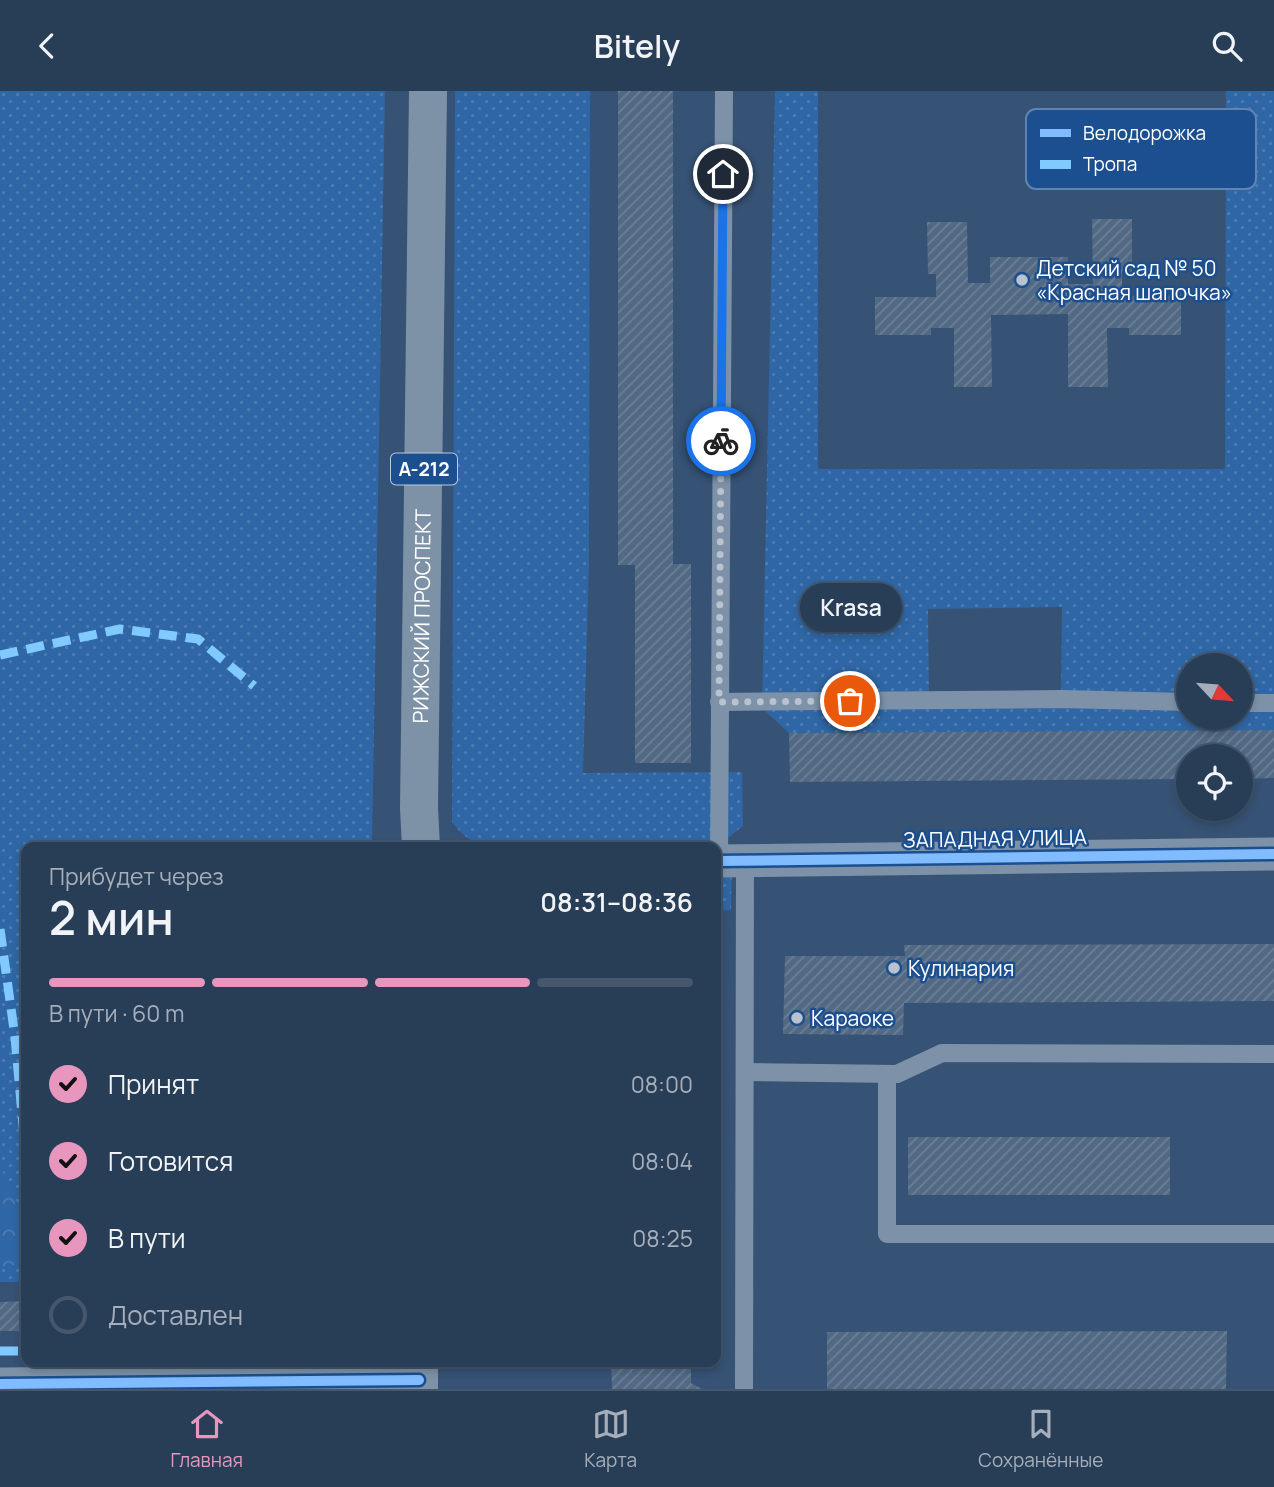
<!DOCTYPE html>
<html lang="ru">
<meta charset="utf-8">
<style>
:root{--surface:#283e57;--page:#344961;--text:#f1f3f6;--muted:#a5aeba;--line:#44576d;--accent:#e797bd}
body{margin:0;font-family:Manrope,sans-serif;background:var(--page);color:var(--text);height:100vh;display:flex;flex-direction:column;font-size:26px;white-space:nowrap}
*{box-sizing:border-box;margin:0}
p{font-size:23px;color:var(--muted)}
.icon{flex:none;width:38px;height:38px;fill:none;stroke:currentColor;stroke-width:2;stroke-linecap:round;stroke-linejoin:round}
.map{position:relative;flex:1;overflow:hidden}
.panel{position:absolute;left:21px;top:751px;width:700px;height:525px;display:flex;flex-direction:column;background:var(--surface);border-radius:14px;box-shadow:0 4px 10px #0003,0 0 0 2px var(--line)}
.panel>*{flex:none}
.needle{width:46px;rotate:116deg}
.controls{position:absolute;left:1176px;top:562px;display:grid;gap:14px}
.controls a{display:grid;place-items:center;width:77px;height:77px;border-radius:50%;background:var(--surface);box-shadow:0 4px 10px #0003,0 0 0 2px var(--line);font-size:35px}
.pin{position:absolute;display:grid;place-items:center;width:60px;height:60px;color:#fff;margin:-30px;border:4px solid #fff;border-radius:50%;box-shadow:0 2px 7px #0007}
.courier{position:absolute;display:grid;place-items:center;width:70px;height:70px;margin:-35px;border:5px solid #1a73e8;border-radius:50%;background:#fff;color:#222;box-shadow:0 2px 9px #0007}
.bubble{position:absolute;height:49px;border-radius:24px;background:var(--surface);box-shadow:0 4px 10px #0003,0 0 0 2px var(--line);font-size:23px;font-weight:600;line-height:49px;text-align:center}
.headline em{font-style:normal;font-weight:600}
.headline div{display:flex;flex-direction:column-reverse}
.headline{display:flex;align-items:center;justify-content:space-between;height:119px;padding:0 28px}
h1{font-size:46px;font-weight:600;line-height:52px}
.bar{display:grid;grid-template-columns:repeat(4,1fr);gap:10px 7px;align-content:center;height:84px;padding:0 28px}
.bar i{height:9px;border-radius:5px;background:var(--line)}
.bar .current{background:var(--accent)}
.bar p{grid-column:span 4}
ol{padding:0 28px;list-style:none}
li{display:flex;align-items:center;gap:21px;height:77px}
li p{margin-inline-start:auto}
li .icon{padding:7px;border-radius:50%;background:var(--accent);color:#111;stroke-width:4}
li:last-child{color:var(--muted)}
li i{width:38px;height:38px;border:4px solid var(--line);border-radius:50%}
header{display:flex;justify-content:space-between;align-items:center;height:91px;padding:0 28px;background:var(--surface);font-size:32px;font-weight:600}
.dock{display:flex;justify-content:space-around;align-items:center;height:98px;border-top:2px solid var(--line);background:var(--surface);font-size:19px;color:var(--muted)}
.dock a{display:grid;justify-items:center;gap:4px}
.dock .current{color:var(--accent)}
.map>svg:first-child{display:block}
</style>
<header><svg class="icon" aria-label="back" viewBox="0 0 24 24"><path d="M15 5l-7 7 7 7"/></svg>Bitely<svg class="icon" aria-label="search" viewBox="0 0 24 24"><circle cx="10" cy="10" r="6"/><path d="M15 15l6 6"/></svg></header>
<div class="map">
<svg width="1274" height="1298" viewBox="0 0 1274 1298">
<defs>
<pattern id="grass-dots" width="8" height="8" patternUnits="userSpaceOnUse" patternTransform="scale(1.75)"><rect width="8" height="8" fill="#2f66a5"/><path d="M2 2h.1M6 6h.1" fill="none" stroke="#4e7db2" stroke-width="1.8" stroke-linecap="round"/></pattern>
<pattern id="forest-crowns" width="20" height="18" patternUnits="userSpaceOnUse" patternTransform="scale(1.75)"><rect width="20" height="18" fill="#2f66a5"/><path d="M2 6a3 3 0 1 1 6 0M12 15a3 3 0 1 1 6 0" fill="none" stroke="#4e7db2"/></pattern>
<pattern id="building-hatch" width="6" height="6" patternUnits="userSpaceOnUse" patternTransform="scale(1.75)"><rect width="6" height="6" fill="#526984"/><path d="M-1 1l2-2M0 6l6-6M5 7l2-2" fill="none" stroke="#6c8096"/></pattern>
</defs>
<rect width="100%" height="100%" fill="#365274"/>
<!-- grass -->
<g fill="url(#grass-dots)" fill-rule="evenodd">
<polygon points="0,0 385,0 372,756 26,756 26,1191 0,1191"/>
<path d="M 455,0 L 590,0 L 589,475 L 583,682 L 742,681 L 743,735 L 724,750 L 486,755 C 470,751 462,744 452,731 Z"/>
<path d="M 775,0 L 818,0 L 818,378 L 1225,378 L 1226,0 L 1274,0 L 1274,639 L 789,642 L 762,617 ZM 1062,516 L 1061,608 L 929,609 L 928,518 ZM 1188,574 L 1241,574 L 1241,626 L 1188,626 Z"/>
<polygon points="732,768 731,819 716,820 716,769"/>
</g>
<!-- forest -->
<polygon fill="url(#forest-crowns)" points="0,1074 26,1131 26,1168 25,1172 0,1176"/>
<!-- building -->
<g fill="url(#building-hatch)">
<polygon points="618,0 673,0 673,473 691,473 691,672 635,672 635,474 618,474"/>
<polygon points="1092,128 1132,128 1132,181 1122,180 1122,205 1181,204 1181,244 1129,244 1129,237 1107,237 1108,296 1068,296 1068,223 991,224 992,296 954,296 954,237 931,237 931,244 875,244 875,206 936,206 936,183 928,183 927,131 967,131 968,192 990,192 990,166 1068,166 1068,193 1093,193"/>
<polygon points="1274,639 1274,687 1241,688 1241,665 1188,665 1188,688 790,691 789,642"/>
<polygon points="716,834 722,834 721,887 716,887"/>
<polygon points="1274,853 1274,910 904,912 903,944 783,943 785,865 905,865 904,854"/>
<rect x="908" y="1046" width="262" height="58"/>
<polygon points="26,1210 26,1240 0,1240 0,1211"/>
<polygon points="1227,1240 1226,1298 827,1298 827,1241"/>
<polygon points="611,1270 691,1270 691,1292 702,1298 612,1298"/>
</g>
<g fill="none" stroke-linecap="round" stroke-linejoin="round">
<!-- lane -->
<g stroke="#7d92a8" stroke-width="18">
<polyline points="719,611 1061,608 1188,611"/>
<polyline points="1241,612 1274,612"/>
<polyline points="719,770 724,0"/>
<polyline points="745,981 897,983 942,962 1274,963"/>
<polyline points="887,983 887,1143 1274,1143"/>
<polyline points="744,1298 745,769"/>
</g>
<!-- street -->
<g stroke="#7d92a8" stroke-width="33">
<polyline points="716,770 1274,763"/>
<polyline points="0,1293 419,1289"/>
</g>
<!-- highway -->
<g stroke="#7e92a7" stroke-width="38">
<path id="s1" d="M 421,756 L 419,717 L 428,0"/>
<polyline points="419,1270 419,1298"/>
</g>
<!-- quiet -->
<g stroke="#80caff" stroke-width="9" stroke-dasharray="18 9" stroke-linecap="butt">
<polyline points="0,564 120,538 198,548 254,595"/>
<polyline points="0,838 15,946 26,1067"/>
<polyline points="0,1260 26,1260"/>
</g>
<!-- cycleway casing -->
<g stroke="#1b4f8f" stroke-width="15">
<g id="cycleway">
<polyline points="716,770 1274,763"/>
<polyline points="0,1293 419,1289"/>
</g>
</g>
<!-- cycleway -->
<use href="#cycleway" stroke="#80bcff" stroke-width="10"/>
</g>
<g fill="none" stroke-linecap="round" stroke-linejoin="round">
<!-- done -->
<polyline stroke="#b9c2ce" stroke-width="7" stroke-dasharray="0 12.6" points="721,350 719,611 850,610"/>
<!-- route -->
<polyline stroke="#1a73e8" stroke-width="9" points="721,350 723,83"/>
</g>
<!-- markers -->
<g fill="#b9c2ce" stroke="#1b4f8f" stroke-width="2.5">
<circle cx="1022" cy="189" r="7"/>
<circle cx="894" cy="877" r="7"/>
<circle cx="797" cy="927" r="7"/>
</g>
<g text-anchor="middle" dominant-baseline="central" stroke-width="5" stroke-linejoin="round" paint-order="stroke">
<!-- shield labels -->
<rect fill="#1b4f8f" stroke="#bbcadd" stroke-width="2" x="391" y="362.5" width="66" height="31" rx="5"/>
<g font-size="19" font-weight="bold" fill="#fff">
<text x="424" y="378">А-212</text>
</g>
<!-- poi labels -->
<g font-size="21" fill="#fff" stroke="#1b4f8f" text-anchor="start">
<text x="1036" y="177">Детский сад № 50<tspan x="1036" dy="24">«Красная шапочка»</tspan></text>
<text x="908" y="877">Кулинария</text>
<text x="811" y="927">Караоке</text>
</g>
<!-- street labels -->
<g font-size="21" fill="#fff" stroke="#1b4f8f">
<text stroke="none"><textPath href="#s1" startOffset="231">РИЖСКИЙ ПРОСПЕКТ</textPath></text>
<text transform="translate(995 747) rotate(-1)">ЗАПАДНАЯ УЛИЦА</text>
</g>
</g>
<!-- legend -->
<rect x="1026" y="18" width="230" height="80" rx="10" fill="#1b4f8f" stroke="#5f84b1" stroke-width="2"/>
<rect x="1040" y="38" width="31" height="8" fill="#80bcff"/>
<rect x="1040" y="69" width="31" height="9" fill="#80caff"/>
<g font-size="19" fill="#fff">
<text x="1083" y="49">Велодорожка</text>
<text x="1083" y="80">Тропа</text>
</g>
</svg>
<div class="controls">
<a><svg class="needle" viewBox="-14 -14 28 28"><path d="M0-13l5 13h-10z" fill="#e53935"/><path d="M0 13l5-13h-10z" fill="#a5aeba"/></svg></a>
<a><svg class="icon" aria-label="locate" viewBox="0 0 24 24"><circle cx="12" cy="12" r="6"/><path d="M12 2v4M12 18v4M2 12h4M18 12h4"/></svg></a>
</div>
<div class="pin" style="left:850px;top:610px;background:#ea580c"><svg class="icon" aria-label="bag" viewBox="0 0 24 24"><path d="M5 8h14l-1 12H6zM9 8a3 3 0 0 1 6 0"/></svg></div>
<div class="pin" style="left:723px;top:83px;background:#1f2937"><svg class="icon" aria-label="home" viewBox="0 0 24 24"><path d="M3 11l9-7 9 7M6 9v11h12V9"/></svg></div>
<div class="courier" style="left:721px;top:350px"><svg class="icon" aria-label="bike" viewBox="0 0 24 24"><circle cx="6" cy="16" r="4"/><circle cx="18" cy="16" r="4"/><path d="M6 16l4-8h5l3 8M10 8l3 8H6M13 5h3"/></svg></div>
<div class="bubble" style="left:800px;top:492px;width:102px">Krasa</div>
<section class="panel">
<div class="headline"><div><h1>2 мин</h1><p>Прибудет через</p></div><em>08:31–08:36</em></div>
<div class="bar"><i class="current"></i><i class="current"></i><i class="current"></i><i></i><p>В пути · 60 m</p></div>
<ol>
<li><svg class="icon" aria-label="check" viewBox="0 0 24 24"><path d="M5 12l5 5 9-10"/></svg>Принят<p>08:00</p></li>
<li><svg class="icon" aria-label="check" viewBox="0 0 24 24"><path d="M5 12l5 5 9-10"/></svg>Готовится<p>08:04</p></li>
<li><svg class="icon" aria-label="check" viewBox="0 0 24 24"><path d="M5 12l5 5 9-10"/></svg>В пути<p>08:25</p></li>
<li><i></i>Доставлен</li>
</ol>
</section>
</div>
<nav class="dock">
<a class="current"><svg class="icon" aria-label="home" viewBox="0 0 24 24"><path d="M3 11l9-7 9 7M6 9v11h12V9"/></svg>Главная</a>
<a><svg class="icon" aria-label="map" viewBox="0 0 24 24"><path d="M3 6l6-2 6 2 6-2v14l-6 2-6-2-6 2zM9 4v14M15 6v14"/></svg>Карта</a>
<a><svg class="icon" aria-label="saved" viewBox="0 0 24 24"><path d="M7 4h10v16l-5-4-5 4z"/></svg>Сохранённые</a>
</nav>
